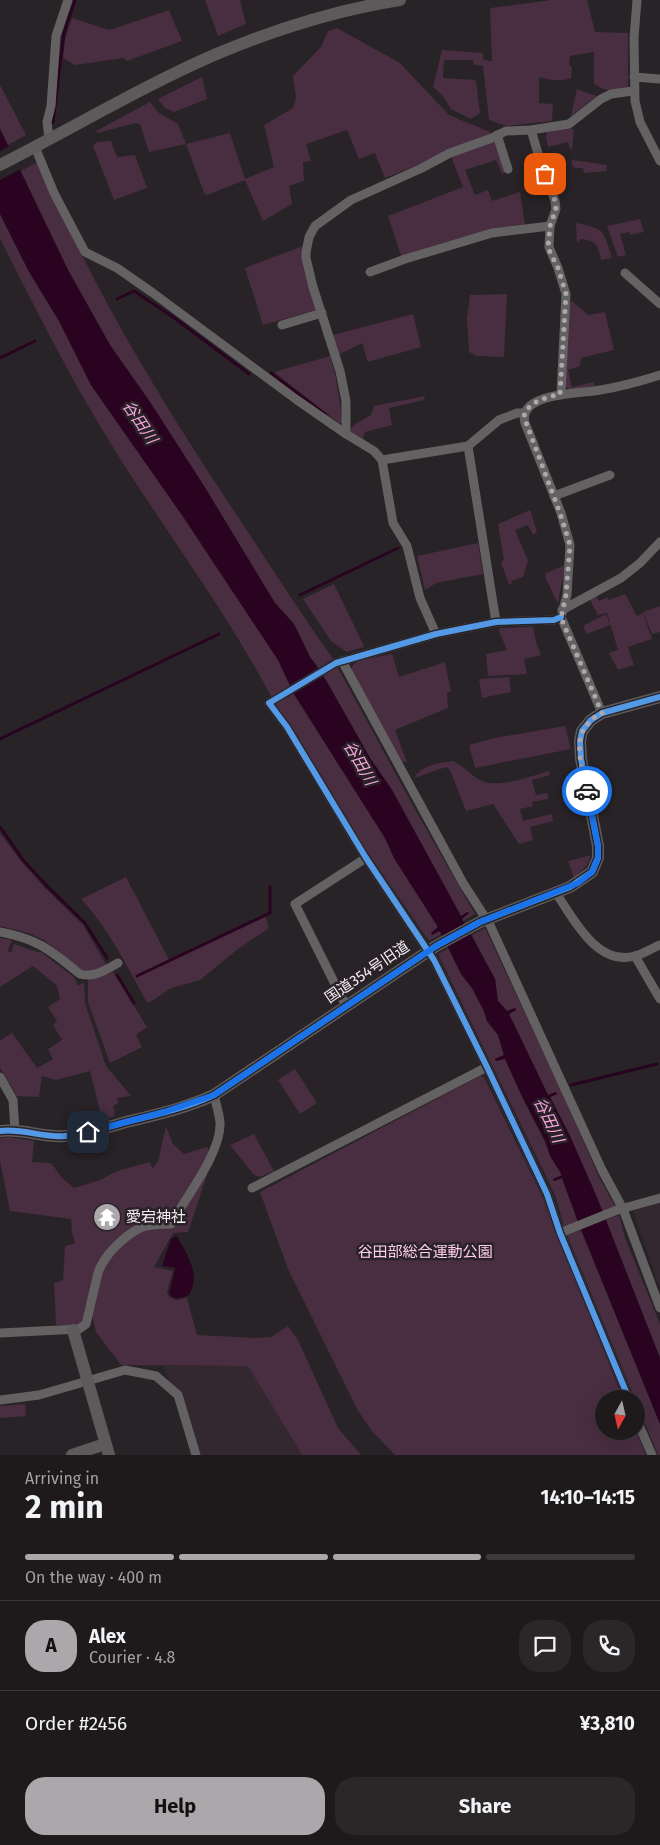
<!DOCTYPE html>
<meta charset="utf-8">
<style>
:root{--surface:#1e1a1c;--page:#2b2729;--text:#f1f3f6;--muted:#a1a1a3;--line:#3c383b;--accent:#aca7aa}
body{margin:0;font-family:"Fira Sans","Noto Sans JP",sans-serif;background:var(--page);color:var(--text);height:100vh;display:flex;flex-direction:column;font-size:19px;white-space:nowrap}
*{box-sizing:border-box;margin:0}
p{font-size:16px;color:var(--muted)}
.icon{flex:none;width:28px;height:28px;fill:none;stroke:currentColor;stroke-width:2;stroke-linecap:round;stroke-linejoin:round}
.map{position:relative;height:1455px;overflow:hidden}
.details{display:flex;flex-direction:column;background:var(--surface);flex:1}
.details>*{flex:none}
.needle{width:32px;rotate:188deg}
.tools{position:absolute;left:595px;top:1390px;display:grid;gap:10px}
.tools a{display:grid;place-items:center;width:50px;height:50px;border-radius:50%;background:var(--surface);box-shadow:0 5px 20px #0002,0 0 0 1px var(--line);font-size:25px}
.pin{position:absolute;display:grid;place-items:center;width:42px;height:42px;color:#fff;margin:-21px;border-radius:10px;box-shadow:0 2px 8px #0006}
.courier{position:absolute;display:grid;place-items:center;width:50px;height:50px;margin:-25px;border:4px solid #1a73e8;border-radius:50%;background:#fff;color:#222;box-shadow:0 1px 6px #0007}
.headline em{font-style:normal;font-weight:700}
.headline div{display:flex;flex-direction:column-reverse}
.headline{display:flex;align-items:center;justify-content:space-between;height:85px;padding:0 25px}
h1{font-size:32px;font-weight:700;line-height:38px}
.bar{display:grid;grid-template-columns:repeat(4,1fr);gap:8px 5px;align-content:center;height:60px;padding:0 25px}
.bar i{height:6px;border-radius:4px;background:var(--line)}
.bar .current{background:var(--accent)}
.bar p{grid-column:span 4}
.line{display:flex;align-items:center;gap:12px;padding:0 25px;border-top:1px solid var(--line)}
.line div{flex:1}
.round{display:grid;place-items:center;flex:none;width:52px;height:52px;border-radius:20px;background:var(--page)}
.button{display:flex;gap:10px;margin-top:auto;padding:10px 25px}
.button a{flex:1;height:58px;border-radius:20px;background:var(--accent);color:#111;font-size:20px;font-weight:700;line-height:58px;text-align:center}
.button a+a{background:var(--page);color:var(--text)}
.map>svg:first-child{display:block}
</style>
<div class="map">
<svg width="660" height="1455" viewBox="0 0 660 1455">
<rect width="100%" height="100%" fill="#282326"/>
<!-- built -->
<g fill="#332830">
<polygon points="660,1202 660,1287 633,1211"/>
<polygon points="164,1366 248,1366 302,1455 200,1455 170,1384"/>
</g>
<!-- green -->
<g fill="#492d41">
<polygon points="205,0 240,0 246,24 218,36"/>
<path d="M 551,0 L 587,0 L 595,32 L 628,33 L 628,87 C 613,90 608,93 594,84 L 594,52 L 570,56 L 569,65 L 572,67 L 571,78 C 562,82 549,80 539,77 L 539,103 L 553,104 L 552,121 L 506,126 L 489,120 L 483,66 L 474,65 L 473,60 L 444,60 L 443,78 L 476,80 L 480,113 L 471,119 L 451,109 L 443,96 L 433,87 L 442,50 L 483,53 L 483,60 L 492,61 L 490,8 Z"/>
<polygon points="169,10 182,41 127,61 124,58 75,65 63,58 65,39 72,18 109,30"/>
<polygon points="337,28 400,63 449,115 490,132 492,135 385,178 375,153 359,159 347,130 306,144 311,161 303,162 304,181 289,186 292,204 263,221 245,180 207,195 204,193 186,144 149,152 140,124 135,123 98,133 96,131 150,102 159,113 178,124 186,144 230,133 245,179 274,167 264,125 293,108 296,97 293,76 321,47 328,31"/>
<polygon points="202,77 207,99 174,112 165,108 158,99"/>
<polygon points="0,85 26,135 8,145 0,129"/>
<polygon points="577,89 597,96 571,116"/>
<polygon points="570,128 574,130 572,149 570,149 568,142 548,147 546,137 547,132"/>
<polygon points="111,141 117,157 135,155 147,188 114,200 93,146 97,142"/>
<path d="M 495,141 L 507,171 L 502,174 L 496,160 L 465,170 L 475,195 L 488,190 L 492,201 L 520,192 L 525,225 C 482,230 442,243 401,256 L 388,216 L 463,187 L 451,156 Z"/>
<polygon points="572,160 607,165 606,171 584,173 583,168 575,168 575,167 572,166"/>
<path d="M 39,161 C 88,281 157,394 228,502 C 263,554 297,608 333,659 L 319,668 L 310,657 L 294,624 L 275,603 L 204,486 L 150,402 L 110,345 L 68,270 L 21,171 Z"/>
<path d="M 0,214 L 28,270 L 59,321 L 91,385 L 184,518 L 278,660 L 290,685 L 272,698 C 224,607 161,526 108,439 C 68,374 34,306 0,238 Z"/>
<polygon points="640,219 644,232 630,235 629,232 620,234 626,255 618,257 607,226"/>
<path d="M 576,223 C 606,229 603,230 612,258 L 601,260 C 598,245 597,241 581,239 L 577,243 Z"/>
<polygon points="303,246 302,253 316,310 263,325 245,268"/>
<polygon points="507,294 504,357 477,356 469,352 467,319 470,295"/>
<polygon points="572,301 588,315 605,312 614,350 581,358 580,366 568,370 572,387 594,382 595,386 569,390 565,386 568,304"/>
<polygon points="413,314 421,347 368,362 362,343 338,355 333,335"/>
<polygon points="330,356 335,373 343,423 339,423 274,372"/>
<polygon points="425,396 424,400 389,408 392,425 365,432 363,439 351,432 350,430 355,424 371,415 374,406"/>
<polygon points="530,510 537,532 533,535 528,525 515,530 528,561 523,577 511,581 512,584 509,585 501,562 504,560 498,524"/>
<polygon points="478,543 483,574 436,583 425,590 417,556"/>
<polygon points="565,565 558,604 545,577 546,573"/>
<polygon points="334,584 364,646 364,647 347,652 331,641 303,599"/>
<polygon points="625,594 637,616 643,613 652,639 628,647 634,665 618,670 609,653 618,650 607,613 598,615 589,598 596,596 599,601 607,597 609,600"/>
<polygon points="660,606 660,632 652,634 643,612"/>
<polygon points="606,614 610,625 587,634 583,626"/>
<polygon points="533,627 536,642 541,655 524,659 527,674 488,676 486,654 507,650 499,631 500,628"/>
<polygon points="392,654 399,677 445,662 451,691 447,693 448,708 395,730 407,762 401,761 351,670 353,665 360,660"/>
<polygon points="337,666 417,813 475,914 463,921 462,918 468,914 467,912 461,916 392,790 370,758 323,676"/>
<polygon points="509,677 511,692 482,698 479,679"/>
<polygon points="294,694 385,838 394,858 438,927 431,933 439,931 441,934 429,941 367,851 293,728 275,704"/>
<polygon points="565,726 571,749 475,768 469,745 494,738"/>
<path d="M 453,761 C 464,766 471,776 482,781 C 500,788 531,776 549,771 L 550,775 L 532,780 L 536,795 L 548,793 L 548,799 L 532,802 L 533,806 L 520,809 L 523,821 L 552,814 L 553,821 L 530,827 L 533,840 L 519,844 L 493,804 L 466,811 L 450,770 L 446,767 L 414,778 C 421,765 439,763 453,761 Z"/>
<polygon points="0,833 21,861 44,887 83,925 107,966 89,971 81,970 44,940 28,933 0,926"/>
<path d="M 591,855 C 588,866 582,871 574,878 L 568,861 Z"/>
<path d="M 126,877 L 169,960 L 265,916 L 269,928 L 238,949 L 200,980 L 171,988 L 149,1003 L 146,1001 C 127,966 109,929 81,899 Z"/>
<polygon points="485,928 560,1088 598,1175 615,1206 603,1212 570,1136 550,1097 557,1094 556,1092 548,1095 509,1014 516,1010 515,1008 507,1011 498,1001 495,979 472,935"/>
<polygon points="0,938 12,940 8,951 11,953 14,944 37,952 41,952 74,977 78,986 84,982 85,1003 106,1066 131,1096 117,1098 118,1103 113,1106 115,1116 98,1122 96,1112 100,1111 90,1071 56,1080 42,1076 39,1097 17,1096 0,1068 0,1041 12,1033 37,1068 53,1059 48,1049 62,1040 53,1025 57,1021 48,1007 60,999 57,986 33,966 0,987"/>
<path d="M 449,948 L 461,974 L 472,988 L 484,1011 L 487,1021 L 498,1035 L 504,1055 L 495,1059 L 496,1061 L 505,1058 C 521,1099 543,1137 562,1176 L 553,1179 L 554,1181 L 562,1178 L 578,1222 L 564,1227 L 556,1198 L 547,1178 L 438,954 Z"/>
<polygon points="113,972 147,1027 136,1035 142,1047 110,1063 88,1002 88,978"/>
<polygon points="295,1069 317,1103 300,1114 278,1080"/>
<polygon points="480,1076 484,1077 543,1198 554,1230 563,1250 623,1399 604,1399 604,1431 636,1431 646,1455 395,1455 372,1431 358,1411 288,1269 260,1192"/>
<polygon points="166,1126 173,1144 184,1154 207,1147 213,1157 188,1232 173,1233 154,1267 173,1271 167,1292 169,1297 177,1300 187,1298 197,1335 255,1338 271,1337 288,1326 298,1340 338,1428 361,1455 302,1455 248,1366 121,1365 96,1332 92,1315 86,1304 81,1325 56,1325 54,1283 63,1280 65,1246 75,1243 72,1233 71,1219 10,1211 0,1161 0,1138 9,1137 34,1141 32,1162 51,1163 62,1178 74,1188 100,1180 117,1171 150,1162 153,1169 158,1161"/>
<polygon points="254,1134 274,1171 260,1177 254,1175 230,1145"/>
<polygon points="619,1215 625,1238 660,1324 660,1358 606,1220"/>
<polygon points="581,1230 660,1424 660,1455 658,1455 636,1402 636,1399 635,1399 567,1235"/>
<polygon points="25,1404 26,1416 0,1418 0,1406"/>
</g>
<!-- water -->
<g fill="#2a0321">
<polygon points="0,129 68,270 110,345 150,402 204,486 275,603 294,624 310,657 326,680 370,758 392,790 461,916 468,912 469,913 462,919 495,979 498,1001 507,1011 515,1008 516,1010 509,1014 548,1095 556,1092 557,1094 550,1097 570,1136 596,1195 660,1358 660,1424 578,1222 562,1178 554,1181 553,1179 562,1175 550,1156 545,1140 523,1098 505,1059 496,1061 495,1059 504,1055 498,1035 487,1021 484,1011 472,988 461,974 440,931 432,935 431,933 438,927 394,858 385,838 294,694 278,660 184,518 91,385 59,321 28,270 0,214"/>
<path d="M 176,1236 L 178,1238 C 188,1256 201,1275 189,1295 C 182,1298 174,1301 169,1294 L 175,1268 L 162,1266 L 171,1239 Z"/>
</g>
<!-- pier -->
<polygon fill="#282326" points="11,145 23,168 0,180 0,151"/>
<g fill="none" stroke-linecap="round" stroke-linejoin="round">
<!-- stream -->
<g stroke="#2a0321" stroke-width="3">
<polyline points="53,122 64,33 75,0"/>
<polyline points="117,299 134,291 173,317 249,374"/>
<polyline points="0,358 35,341"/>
<polyline points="271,373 326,415"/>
<polyline points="300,595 398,548"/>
<polyline points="0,739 219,634"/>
<polyline points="0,827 23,860 48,887 85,923 107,958"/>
<polyline points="117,975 134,1003"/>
<polyline points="137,976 270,913 270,887"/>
<polyline points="571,1085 657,1064"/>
</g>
<!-- street -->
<g stroke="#636162" stroke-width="9">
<polyline points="637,0 634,38 635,101 640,122 660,161"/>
<polyline points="634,77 660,79"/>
<polyline points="531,130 540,160 555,201 556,209 550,226 549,247 558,268 566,294 561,394"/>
<polyline points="497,135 508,169"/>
<polyline points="49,139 47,122 51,106 56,36 68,0"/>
<polyline points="35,147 54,193 85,252 117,268 153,293 297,400 346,434 374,451 382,460 393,523 407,546 420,598 436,634"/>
<polyline points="370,272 405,259 492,233 550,226"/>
<polyline points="625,273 660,304"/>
<polyline points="282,325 322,313"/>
<polyline points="346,434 346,401 340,371 313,287 306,258 306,253 309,237 315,226 351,200 422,168 450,153 492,138 506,131 531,130 569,124 601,99 611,94 633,91"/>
<polyline points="468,446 496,622"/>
<polyline points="382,460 468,446 499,420 517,413 525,413"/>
<polyline points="554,496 610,475"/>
<polyline points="562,610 621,578 640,563 660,542"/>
<polyline points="561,617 554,620 496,622 436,634 336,663 269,703 287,727 366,858 434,960 487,1067 547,1194 560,1233 629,1399"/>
<polyline points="342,661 463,883 490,925 602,1170 623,1209 660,1308"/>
<path d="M 602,713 L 561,617 L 567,595 L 570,545 L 561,513 L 525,423 C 517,392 582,394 600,390 C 620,387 641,381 660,375"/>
<path d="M 556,893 C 573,918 597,967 635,956 C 644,954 652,948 660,945"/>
<path d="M 0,932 C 38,939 50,950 80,974 C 94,978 106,970 118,963"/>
<polyline points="635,956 660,999"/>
<polyline points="346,1006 295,904 366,858"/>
<polyline points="0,1077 13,1100 15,1131"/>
<polyline points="252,1188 487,1067"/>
<polyline points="560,1233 617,1210 660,1198"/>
<path d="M 0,1333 L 79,1329 L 86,1324 L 98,1273 C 104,1255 123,1237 140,1228 C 149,1224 161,1224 171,1224 C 186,1197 222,1152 220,1122 C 219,1113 216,1104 214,1095"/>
<polyline points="0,1400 39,1395 125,1370 156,1376 178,1395 196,1455"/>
<polyline points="636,1418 652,1455"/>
</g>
<!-- secondary -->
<g stroke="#5d5a5c" stroke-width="12">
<path d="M 0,165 C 71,129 141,87 214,55 C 273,30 336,10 400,0"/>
<path d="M 0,1131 C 22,1128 43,1138 65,1136 C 86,1134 106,1128 126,1122 C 155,1115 186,1108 214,1095 L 436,946 L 480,922 L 570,887 L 592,872 L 598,858 L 598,846 L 581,759 L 580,741 L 582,731 L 591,720 L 602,713 L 660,697"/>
<polyline points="73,1330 109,1455"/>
<polyline points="72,1455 105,1444"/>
</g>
<!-- cycleway casing -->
<g stroke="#292227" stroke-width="9">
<g id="cycleway">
<polyline points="561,617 554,620 496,622 436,634 336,663 269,703 287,727 366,858 434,960 487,1067 547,1194 560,1233 629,1399"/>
<path d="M 0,1131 C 22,1128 43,1138 65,1136 C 86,1134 106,1128 126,1122 C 155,1115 186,1108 214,1095 L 436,946 L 480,922 L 570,887 L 592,872 L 598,858 L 598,846 L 581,759 L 580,741 L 582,731 L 591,720 L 602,713 L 660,697"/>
</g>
</g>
<!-- cycleway -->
<use href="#cycleway" stroke="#5399e6" stroke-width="6"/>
</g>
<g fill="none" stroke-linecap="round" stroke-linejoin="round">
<!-- done -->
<path stroke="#aca7aa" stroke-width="5" stroke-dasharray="0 9" d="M 545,174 L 555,201 L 556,209 L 550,226 L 548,248 L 558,268 L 566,294 L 560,394 C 548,397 526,402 524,417 L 560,513 L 570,545 L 566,595 L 561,618 L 602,713 C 568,730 581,761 587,791"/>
<!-- route -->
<polyline stroke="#1a73e8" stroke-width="6" points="88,1132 164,1112 214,1095 436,946 480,922 578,883 592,872 598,858 598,846 587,791"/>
</g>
<!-- icons -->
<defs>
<g id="temple-disc" transform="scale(1.4375)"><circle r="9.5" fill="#aca7aa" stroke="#292227"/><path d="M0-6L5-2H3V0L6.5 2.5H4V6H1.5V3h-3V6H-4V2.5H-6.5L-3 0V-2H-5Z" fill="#fff"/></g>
</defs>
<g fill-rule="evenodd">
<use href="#temple-disc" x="107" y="1217"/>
</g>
<g text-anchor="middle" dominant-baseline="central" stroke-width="5" stroke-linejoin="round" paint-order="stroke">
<!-- street labels -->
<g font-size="15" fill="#f3eef1" stroke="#292227">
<text transform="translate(367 972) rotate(-34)">国道354号旧道</text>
</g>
<!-- poi labels -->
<g font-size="15" fill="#f3eef1" stroke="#292227" text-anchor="start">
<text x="126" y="1217">愛宕神社</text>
</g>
<!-- park labels -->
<g font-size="15" fill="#feccee" stroke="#292227">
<text x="425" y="1252">谷田部総合運動公園</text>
</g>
<!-- water labels -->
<g font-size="16" font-style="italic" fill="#f4a3dc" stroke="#292227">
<text transform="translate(140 422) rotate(56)">谷田川</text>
<text transform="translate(360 763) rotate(60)">谷田川</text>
<text transform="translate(549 1120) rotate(65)">谷田川</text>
</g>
</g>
</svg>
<div class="tools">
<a><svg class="needle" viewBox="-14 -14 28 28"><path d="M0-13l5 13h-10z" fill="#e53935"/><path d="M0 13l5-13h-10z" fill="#a1a1a3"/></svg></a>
</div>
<div class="pin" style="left:545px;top:174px;background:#ea580c"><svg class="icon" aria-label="bag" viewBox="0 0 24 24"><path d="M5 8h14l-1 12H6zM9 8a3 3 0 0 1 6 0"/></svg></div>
<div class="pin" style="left:88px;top:1132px;background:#1f2937"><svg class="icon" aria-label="home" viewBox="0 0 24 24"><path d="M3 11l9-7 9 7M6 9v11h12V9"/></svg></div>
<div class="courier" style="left:587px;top:791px"><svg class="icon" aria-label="car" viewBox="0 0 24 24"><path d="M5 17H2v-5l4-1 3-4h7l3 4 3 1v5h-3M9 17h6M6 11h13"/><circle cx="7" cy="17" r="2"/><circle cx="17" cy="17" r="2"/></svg></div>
</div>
<section class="details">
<div class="headline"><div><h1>2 min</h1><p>Arriving in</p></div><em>14:10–14:15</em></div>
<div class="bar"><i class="current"></i><i class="current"></i><i class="current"></i><i></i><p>On the way · 400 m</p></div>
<div class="line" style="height:90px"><b class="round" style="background:var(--accent);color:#111">A</b><div><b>Alex</b><p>Courier · 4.8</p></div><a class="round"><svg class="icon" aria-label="chat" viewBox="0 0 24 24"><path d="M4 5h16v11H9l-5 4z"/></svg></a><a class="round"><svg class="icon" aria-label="phone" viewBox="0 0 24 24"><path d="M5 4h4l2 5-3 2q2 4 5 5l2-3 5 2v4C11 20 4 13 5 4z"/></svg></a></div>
<div class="line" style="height:65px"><div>Order #2456</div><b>¥3,810</b></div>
<div class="button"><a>Help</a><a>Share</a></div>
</section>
